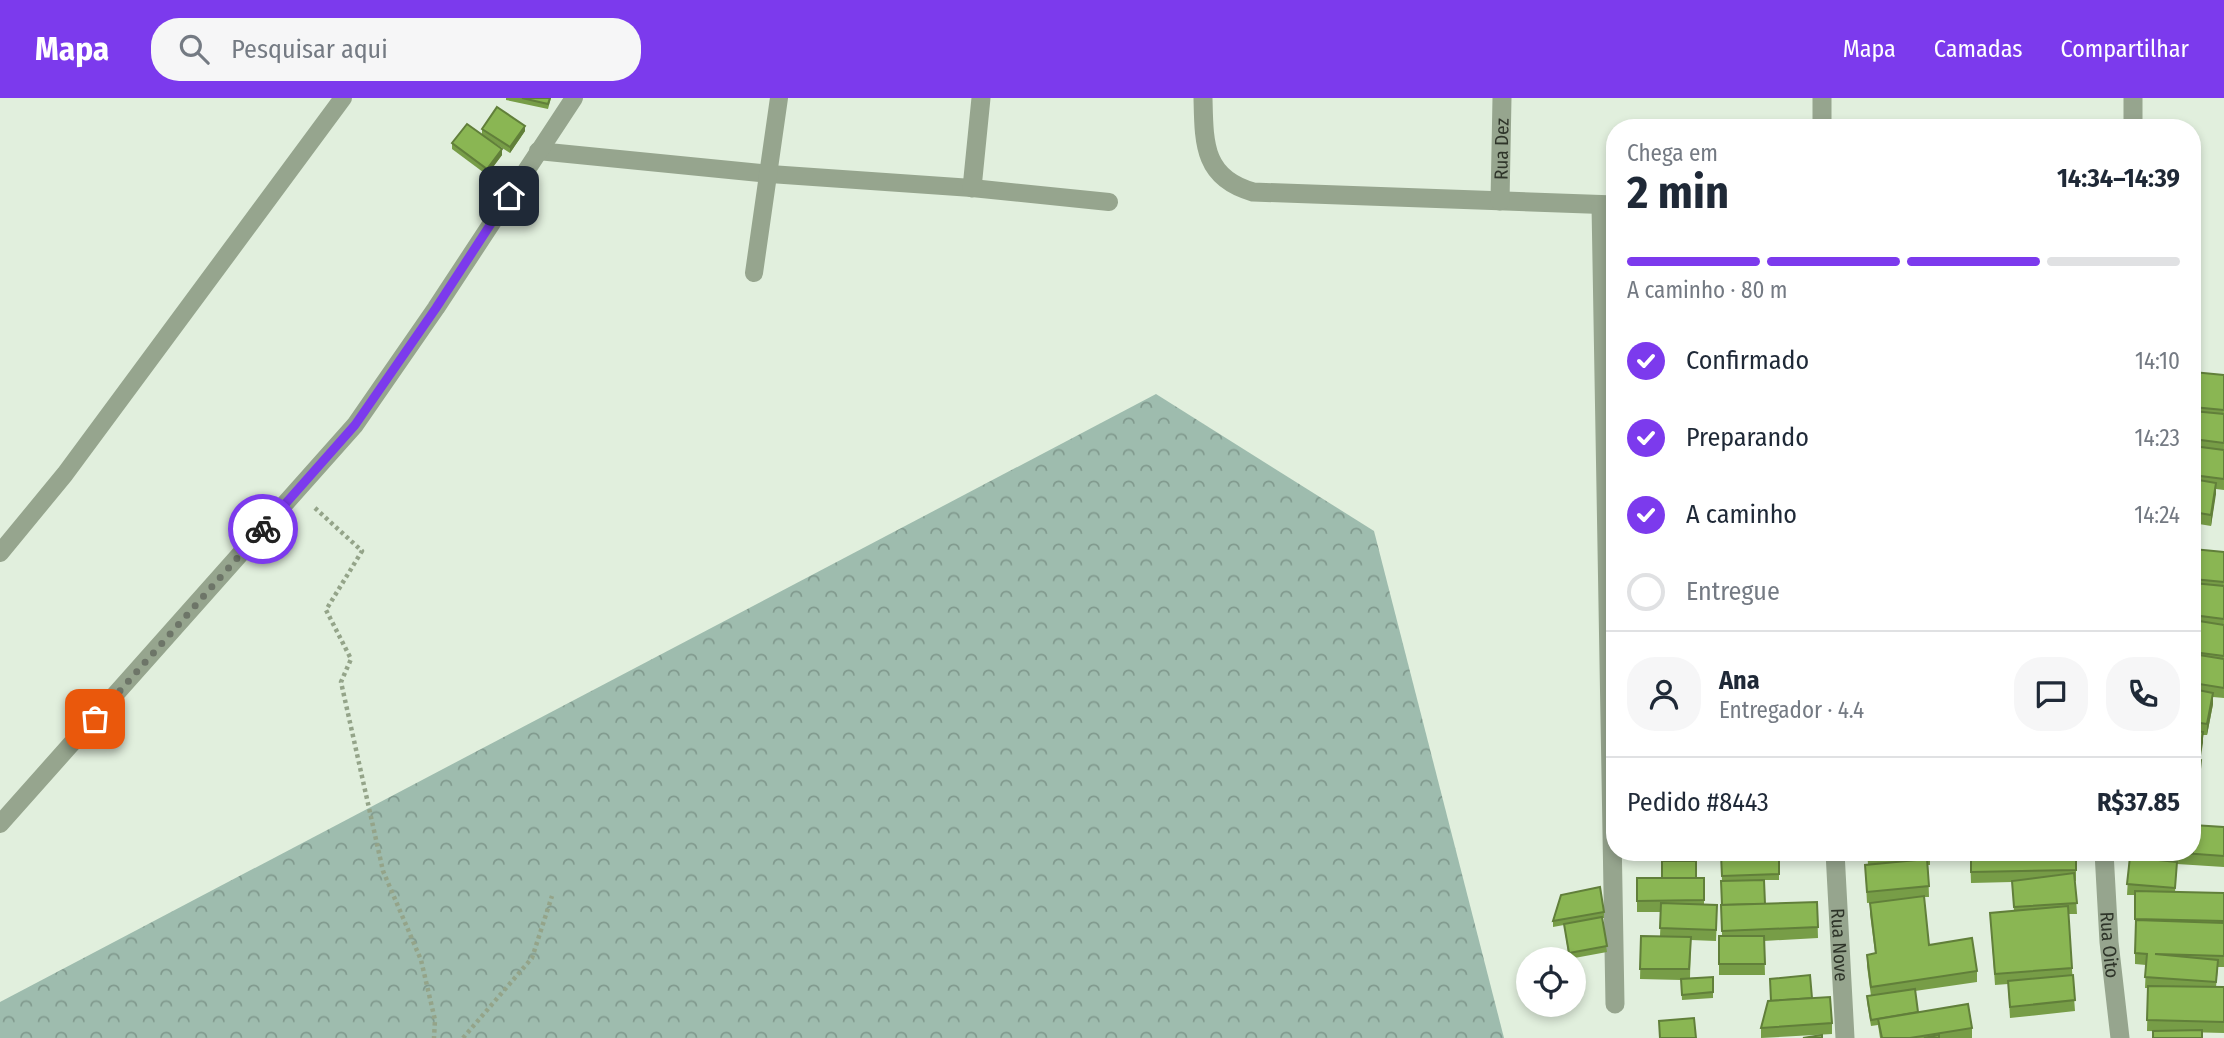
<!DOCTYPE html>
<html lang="pt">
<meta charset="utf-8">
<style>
:root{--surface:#fff;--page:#f6f6f7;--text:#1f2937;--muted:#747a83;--line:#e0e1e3;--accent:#7c3aed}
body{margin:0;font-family:"Fira Sans Condensed",sans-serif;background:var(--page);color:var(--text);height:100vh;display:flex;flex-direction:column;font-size:26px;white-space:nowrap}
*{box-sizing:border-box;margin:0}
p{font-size:23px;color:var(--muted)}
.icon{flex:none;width:38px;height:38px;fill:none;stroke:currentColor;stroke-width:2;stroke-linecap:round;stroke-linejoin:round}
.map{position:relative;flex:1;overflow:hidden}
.panel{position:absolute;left:1606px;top:21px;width:595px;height:742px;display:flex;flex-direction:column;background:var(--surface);border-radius:28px;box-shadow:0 4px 10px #0003}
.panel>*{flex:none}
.tools{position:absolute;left:1516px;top:849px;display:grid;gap:14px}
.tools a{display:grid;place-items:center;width:70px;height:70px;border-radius:50%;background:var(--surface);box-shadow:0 4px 10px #0003;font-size:35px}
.pin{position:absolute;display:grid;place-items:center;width:60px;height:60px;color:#fff;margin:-30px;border-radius:14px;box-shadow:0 4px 10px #0006}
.courier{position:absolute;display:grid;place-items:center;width:70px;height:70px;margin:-35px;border:5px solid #7c3aed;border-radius:50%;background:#fff;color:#222;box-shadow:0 2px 9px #0007}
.head em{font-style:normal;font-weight:700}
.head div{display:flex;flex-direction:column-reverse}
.head{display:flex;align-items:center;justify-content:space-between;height:119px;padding:0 21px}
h1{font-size:46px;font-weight:700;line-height:52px}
.bar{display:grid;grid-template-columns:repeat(4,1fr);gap:10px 7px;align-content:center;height:84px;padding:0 21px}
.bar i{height:9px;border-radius:5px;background:var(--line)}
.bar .current{background:var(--accent)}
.bar p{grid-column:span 4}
.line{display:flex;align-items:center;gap:18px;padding:0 21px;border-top:2px solid var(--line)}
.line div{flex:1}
.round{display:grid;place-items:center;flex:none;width:74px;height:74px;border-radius:28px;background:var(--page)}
ol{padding:0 21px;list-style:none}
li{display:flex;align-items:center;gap:21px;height:77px}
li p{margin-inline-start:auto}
li .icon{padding:7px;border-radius:50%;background:var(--accent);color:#fff;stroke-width:4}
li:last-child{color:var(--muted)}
li i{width:38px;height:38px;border:4px solid var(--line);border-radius:50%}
header{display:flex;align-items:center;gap:42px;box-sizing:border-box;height:98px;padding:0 35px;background:var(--accent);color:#fff}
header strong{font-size:33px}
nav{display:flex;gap:38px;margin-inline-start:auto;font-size:24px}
.search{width:490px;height:63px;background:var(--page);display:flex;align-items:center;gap:18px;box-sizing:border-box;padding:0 24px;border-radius:28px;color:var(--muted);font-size:26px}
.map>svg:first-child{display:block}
</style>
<header>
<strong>Mapa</strong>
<div class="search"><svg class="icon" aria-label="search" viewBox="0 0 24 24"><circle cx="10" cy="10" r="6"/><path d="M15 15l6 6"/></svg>Pesquisar aqui</div>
<nav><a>Mapa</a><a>Camadas</a><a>Compartilhar</a></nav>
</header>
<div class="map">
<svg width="2224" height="940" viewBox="0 0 2224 940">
<defs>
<pattern id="forest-crowns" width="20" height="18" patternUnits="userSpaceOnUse" patternTransform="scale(1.75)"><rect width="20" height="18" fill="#9ebcae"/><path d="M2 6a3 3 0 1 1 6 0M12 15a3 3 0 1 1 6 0" fill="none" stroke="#819a8e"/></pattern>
</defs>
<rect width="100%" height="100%" fill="#e1efdd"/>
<!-- forest -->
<polygon fill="url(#forest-crowns)" points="1156,296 1374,433 1504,940 0,940 0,904"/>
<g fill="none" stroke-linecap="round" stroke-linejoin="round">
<!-- path -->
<g stroke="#94a489" stroke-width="4.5" stroke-dasharray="3.5 3.5" stroke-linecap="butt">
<polyline points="315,410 362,453 326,512 351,561 341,584 383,773 421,862 435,922 434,940"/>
<polyline points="463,940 532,860 552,798"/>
</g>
<!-- service -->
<g stroke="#96a58e" stroke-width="18">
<polyline points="538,53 770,76 972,90 1109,104"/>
<polyline points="754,175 779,0"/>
<polyline points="0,455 65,376 343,0"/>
<polyline points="0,726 355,327 436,210 574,0"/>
</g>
<!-- minor -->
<g stroke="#96a58e" stroke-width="19">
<path d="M 1203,0 C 1204,45 1203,80 1253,94 L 1615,107"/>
<polyline points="1822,0 1822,30"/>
<polyline points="2133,0 2133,30"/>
<polyline points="972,90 981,0"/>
<path id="s1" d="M 1500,103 L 1502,0"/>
<polyline points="1601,107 1615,906"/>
<path id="s2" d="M 1835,754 L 1845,940"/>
<path id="s3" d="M 2104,754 L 2109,844 L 2120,940"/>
</g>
</g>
<!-- wall -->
<g fill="#779d47">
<polygon points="506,0 551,0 548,11 506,2"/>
<polygon points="482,31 525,33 510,55 482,37"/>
<polygon points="452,45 502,57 487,77 452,51"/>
<polygon points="2193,274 2224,277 2224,392 2216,391 2211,428 2193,425"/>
<polygon points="2193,451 2224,454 2224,600 2213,599 2213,606 2207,637 2203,637 2200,662 2201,673 2194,727 2224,729 2224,769 2177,766 2175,794 2224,795 2224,869 2218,869 2216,889 2224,889 2224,935 2147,933 2148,890 2145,890 2146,867 2135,866 2135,797 2127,797 2129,762 2125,762 2125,754 2193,754"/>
<polygon points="1663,754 1696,754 1696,780 1704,780 1704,807 1717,818 1716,843 1691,842 1690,880 1713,879 1713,900 1682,902 1681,882 1640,881 1641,838 1660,838 1661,814 1637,814 1637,780 1662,780"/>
<polygon points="1718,754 1794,754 1774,756 1779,756 1779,782 1764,782 1765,806 1817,804 1818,840 1764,843 1765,877 1719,877 1719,838 1722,838 1722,783 1721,760 1719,760"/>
<polygon points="1867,754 1930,754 1930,767 1928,767 1929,799 1924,799 1929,847 1977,873 1977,884 1915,893 1918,914 1972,930 1972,940 1880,940 1878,927 1871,928 1867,904 1867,898 1871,898 1867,868 1867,857 1875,855 1870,816 1870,805 1888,803 1867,805 1865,767 1868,766"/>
<polygon points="1970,754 2076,754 2076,783 2075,783 2077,816 2068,816 2075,913 2010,920 2008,886 1995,887 1990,815 2014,813 2012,784 1971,785"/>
<polygon points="1604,814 1604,820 1602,820 1607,854 1569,861 1564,827 1553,829 1553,823"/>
<polygon points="1812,900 1832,925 1832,936 1761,940 1761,930"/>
</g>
<!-- shaded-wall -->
<g fill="#617f3a">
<polygon points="525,28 525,33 510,55 510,49"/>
<polygon points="502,51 502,57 487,77 487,71"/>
<polygon points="2216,385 2216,396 2211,428 2211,417"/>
<polygon points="2213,595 2213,606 2207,637 2207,626"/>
<polygon points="2203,634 2203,645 2199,670 2199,659"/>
<polygon points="2201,662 2201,673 2197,709 2197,698"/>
</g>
<!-- building -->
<g fill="#8ab653" stroke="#617f3a" stroke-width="2">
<polygon points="522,0 550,0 548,6"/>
<polygon points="497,9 525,28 510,49 482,31"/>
<polygon points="467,26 502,51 487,71 452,45"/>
<polygon points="2193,274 2224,277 2224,312 2193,309"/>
<polygon points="2193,313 2224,316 2224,345 2193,341"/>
<polygon points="2193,348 2224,352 2224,381 2193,377"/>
<polygon points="2193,381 2216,385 2211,417 2193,414"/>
<polygon points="2193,451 2224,454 2224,484 2193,481"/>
<polygon points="2193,485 2224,488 2224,521 2193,517"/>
<polygon points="2193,522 2224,527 2224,558 2193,554"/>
<polygon points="2193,556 2224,561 2224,590 2193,585"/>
<polygon points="2193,591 2213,595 2207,626 2193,624"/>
<polygon points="2193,632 2203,634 2199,659 2193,658"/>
<polygon points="2193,661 2201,662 2197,698 2193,698"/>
<polygon points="2193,701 2196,701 2194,721 2193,721"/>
<polygon points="2193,727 2224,729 2224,758 2169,754 2193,754"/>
<rect x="1663" y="754" width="33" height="4"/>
<polygon points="1868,754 1930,754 1930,756 1868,759"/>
<polygon points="1971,754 2076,754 2076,772 1971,774"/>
<polygon points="1779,756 1779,776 1722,778 1721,757"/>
<polygon points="2130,759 2177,764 2175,790 2127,786"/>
<polygon points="1927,761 1929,788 1867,794 1865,767"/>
<rect x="1662" y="763" width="34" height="17"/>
<polygon points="2074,775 2077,805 2014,809 2012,783"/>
<polygon points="1637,780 1704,780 1704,802 1637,803"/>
<polygon points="1764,782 1765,806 1722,807 1721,783"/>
<polygon points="1600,789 1604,814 1553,823 1561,797"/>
<polygon points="2135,793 2224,795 2224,823 2135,821"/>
<polygon points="1924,798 1929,847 1972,840 1977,873 1871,889 1867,857 1876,855 1870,805"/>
<polygon points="1817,804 1818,829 1722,833 1721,807"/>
<polygon points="1661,805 1717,807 1716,832 1660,830"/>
<polygon points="2068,808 2072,870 1995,876 1990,815"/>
<polygon points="1602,819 1607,848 1569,855 1564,826"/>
<polygon points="2136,822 2224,825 2224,858 2155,856 2218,862 2216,884 2145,879 2147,856 2135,855"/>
<polygon points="1641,838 1691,839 1689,871 1640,871"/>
<polygon points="1719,838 1764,838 1765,866 1719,866"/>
<polygon points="1810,877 1812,900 1771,903 1770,881"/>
<polygon points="2073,877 2075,902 2010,909 2008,883"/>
<polygon points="1713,879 1713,894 1682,897 1681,881"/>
<polygon points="2148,888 2224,889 2224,924 2147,922"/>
<polygon points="1915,891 1918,914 1871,922 1867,898"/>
<polygon points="1830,899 1832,925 1761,930 1768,903"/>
<polygon points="1968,906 1972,930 1910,940 1882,940 1878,921"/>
<polygon points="1694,920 1696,940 1660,940 1659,923"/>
<polygon points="2202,932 2202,940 2153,940 2153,933"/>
<polygon points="1822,937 1822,940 1803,940"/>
<polygon points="1939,937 1939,940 1924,940"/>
</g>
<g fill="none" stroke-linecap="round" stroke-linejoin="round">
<!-- done -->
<polyline stroke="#6d7568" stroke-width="7" stroke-dasharray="0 12.6" points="95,621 263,431"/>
<!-- route -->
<polyline stroke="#7c3aed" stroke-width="9" points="263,431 355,327 436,210 509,98"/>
</g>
<g text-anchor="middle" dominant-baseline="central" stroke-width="7" stroke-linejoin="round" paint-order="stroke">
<!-- street labels -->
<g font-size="19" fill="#2e3429" stroke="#ecf7e8">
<text stroke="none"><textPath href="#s1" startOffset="52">Rua Dez</textPath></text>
<text stroke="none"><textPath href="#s2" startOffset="93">Rua Nove</textPath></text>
<text stroke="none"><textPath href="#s3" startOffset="93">Rua Oito</textPath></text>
</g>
</g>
</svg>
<div class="tools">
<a><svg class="icon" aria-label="locate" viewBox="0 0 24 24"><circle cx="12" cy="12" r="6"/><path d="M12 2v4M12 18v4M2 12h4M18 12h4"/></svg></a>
</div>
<div class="pin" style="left:95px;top:621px;background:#ea580c"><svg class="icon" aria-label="bag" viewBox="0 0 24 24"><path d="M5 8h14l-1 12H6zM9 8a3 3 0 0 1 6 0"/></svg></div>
<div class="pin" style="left:509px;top:98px;background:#1f2937"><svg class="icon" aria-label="home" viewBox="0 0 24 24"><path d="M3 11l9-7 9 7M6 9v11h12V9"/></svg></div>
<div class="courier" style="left:263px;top:431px"><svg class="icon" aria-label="bike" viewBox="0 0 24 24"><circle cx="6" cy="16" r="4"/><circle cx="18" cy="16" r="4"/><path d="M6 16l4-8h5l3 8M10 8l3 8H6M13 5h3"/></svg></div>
<section class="panel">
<div class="head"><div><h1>2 min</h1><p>Chega em</p></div><em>14:34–14:39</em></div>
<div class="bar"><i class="current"></i><i class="current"></i><i class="current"></i><i></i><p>A caminho · 80 m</p></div>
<ol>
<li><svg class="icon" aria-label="check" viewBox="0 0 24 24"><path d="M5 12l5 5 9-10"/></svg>Confirmado<p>14:10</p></li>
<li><svg class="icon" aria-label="check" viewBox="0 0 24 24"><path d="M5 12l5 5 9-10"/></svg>Preparando<p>14:23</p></li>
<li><svg class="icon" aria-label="check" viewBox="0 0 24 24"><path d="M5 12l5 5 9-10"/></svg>A caminho<p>14:24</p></li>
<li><i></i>Entregue</li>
</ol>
<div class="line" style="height:126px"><a class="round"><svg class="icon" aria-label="person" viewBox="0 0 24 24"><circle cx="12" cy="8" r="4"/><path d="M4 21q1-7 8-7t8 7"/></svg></a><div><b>Ana</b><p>Entregador · 4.4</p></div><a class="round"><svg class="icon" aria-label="chat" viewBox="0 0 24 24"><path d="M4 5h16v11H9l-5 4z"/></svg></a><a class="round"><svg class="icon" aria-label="phone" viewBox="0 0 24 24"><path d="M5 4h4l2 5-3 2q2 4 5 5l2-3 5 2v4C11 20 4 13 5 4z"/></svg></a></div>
<div class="line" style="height:91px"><div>Pedido #8443</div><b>R$37.85</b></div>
</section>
</div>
